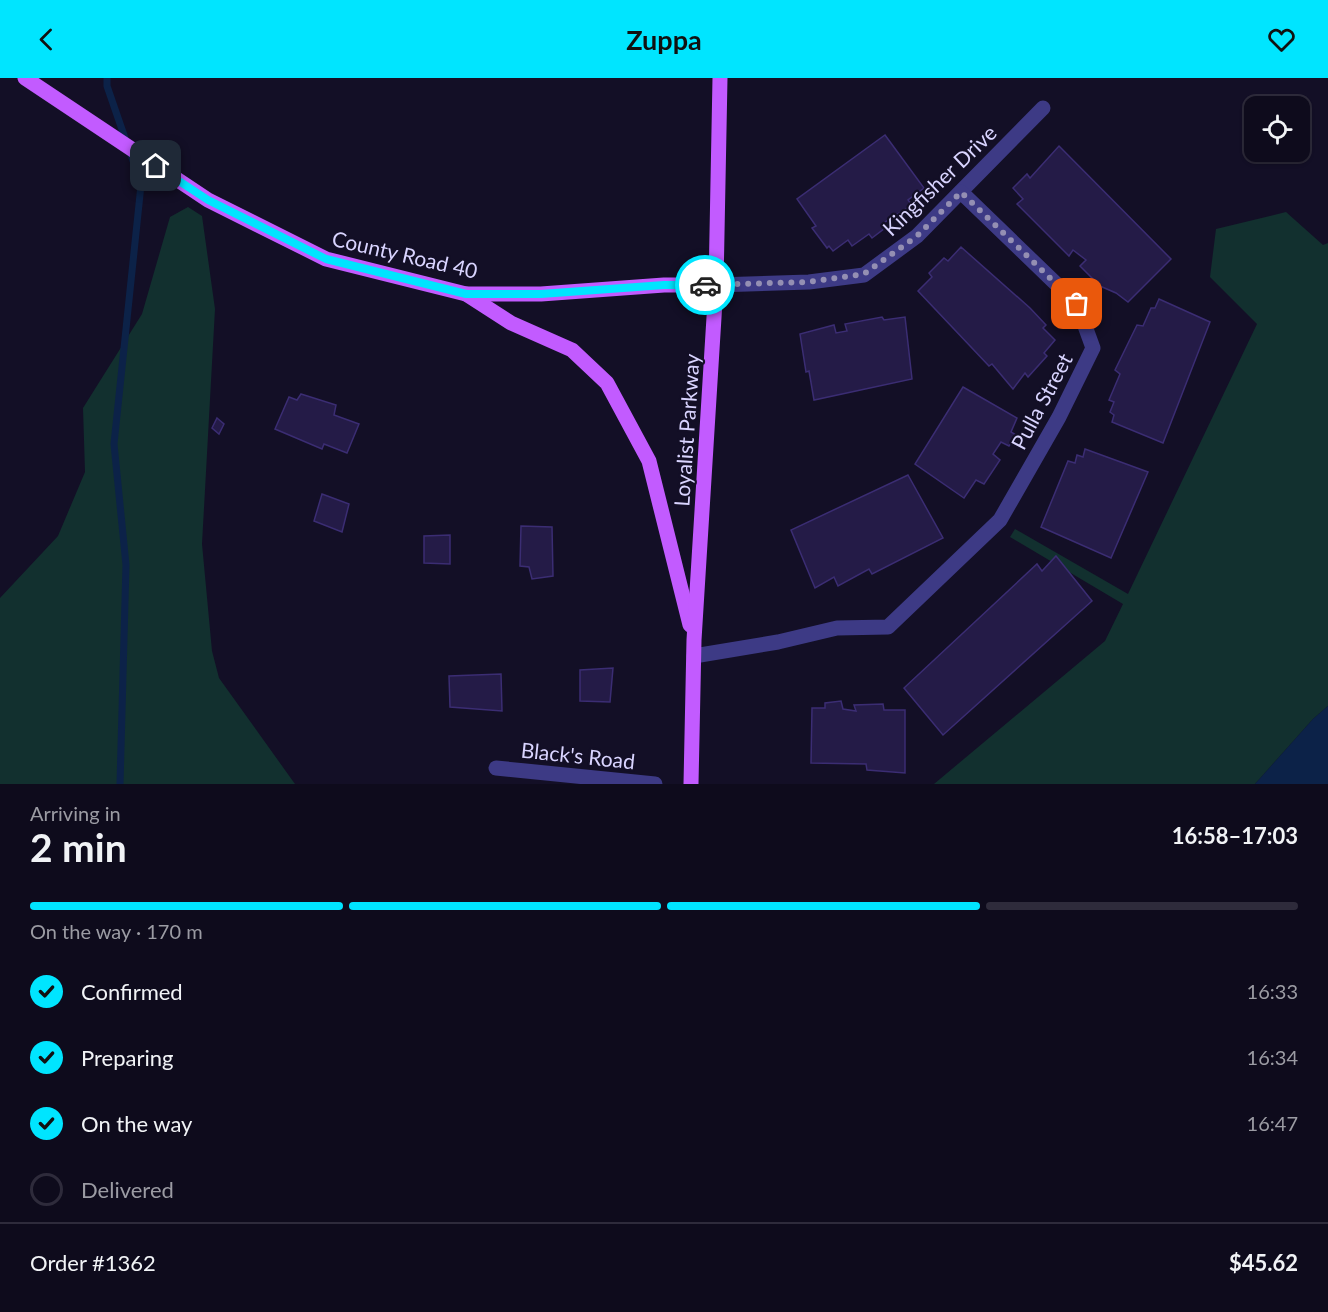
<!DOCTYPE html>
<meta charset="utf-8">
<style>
:root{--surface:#0e0b1c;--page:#1c1929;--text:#f1f3f6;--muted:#9b9ba3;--line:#2e2b3b;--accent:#00e5ff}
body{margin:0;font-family:Lato,sans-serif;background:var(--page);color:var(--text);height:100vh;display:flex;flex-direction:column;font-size:22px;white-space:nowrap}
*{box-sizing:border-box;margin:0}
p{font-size:20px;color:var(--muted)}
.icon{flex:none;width:33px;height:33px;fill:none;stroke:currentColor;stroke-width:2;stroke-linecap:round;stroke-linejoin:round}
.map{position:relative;height:706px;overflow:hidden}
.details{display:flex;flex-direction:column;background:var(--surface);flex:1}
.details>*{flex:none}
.buttons{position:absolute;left:1244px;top:18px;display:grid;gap:12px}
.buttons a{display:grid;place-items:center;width:66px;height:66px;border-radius:12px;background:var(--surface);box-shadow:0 2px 4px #0004,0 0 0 2px var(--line);font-size:30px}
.pin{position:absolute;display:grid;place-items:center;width:51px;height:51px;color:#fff;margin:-26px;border-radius:12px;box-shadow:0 3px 9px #0006}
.courier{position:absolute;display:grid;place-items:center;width:60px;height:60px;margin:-30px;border:4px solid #00e5ff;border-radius:50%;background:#fff;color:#222;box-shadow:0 2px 8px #0007}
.headline em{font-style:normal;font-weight:700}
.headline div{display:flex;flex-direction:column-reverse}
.headline{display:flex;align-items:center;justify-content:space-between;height:102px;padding:0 30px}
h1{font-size:39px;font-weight:700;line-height:45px}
.bar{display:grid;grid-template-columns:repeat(4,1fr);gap:9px 6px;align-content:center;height:72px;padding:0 30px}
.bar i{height:8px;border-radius:4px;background:var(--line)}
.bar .on{background:var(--accent)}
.bar p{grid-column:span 4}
.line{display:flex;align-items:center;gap:15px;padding:0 30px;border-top:2px solid var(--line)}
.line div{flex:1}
ol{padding:0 30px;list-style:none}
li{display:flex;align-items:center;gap:18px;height:66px}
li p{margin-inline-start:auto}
li .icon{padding:6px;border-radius:50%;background:var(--accent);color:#111;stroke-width:4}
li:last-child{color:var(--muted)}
li i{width:33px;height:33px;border:3px solid var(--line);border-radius:50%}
header{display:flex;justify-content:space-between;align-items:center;height:78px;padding:0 30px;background:var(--accent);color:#111;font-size:27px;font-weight:700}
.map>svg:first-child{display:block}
</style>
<header><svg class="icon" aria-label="back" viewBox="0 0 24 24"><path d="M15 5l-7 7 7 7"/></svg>Zuppa<svg class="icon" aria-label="heart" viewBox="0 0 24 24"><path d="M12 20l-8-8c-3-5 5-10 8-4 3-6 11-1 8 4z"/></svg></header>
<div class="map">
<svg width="1328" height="706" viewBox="0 0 1328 706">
<rect width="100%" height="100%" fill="#130f26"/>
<!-- green -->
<g fill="#12302f">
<polygon points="188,129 202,138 215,231 202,466 212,573 219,600 295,706 0,706 0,520 58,458 85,394 83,330 142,236 170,139"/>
<polygon points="1286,134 1323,167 1328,165 1328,628 1313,641 1255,706 934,706 1105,563 1123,526 1010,459 1015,451 1128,516 1257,246 1210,199 1216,151"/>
</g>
<!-- water -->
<polygon fill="#0c2248" points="1328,628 1328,706 1255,706 1313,641"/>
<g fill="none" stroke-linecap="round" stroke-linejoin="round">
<!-- stream -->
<g stroke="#0c2248" stroke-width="7">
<polyline points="107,0 107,8 126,63"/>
<polyline points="120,706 126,487 114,366 141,107 130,74"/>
</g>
</g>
<!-- building -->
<g fill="#241b47" stroke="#3b2d73" stroke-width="1.5">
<polygon points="885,57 924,110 908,122 912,127 882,146 885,150 872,160 869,156 852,168 848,162 833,173 829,168 827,170 812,150 816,148 797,121"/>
<polygon points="1059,68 1171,181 1128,224 1116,215 1100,208 1080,188 1086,182 1073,172 1069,178 1017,126 1023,121 1013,110 1027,96 1030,100"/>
<polygon points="961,169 1030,230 1046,247 1043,250 1055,262 1044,275 1047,278 1028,299 1025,295 1013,311 992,286 989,288 918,213 932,199 929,195 944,180 948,183"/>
<polygon points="1159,221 1210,244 1163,365 1112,344 1114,337 1110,334 1114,324 1109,322 1120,296 1115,292 1137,247 1143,248 1151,230 1155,230"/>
<polygon points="882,239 884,242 905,239 912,301 814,322 809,293 806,294 800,256 834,247 836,255 847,253 845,246"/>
<polygon points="963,309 1017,340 1011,354 1016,357 1009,368 1001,364 993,376 1000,382 984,406 976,402 964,420 915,386"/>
<polygon points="301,316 336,327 334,337 359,346 347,375 324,366 322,371 275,351 289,319 297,322"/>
<polygon points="217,340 224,346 219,356 212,350"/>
<polygon points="1085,371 1148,394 1111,480 1041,449 1068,383 1075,385 1077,377 1083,379"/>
<polygon points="908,397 943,460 872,496 869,491 838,508 834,499 815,510 791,452"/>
<polygon points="322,416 349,426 342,454 314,443"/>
<polygon points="521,448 552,449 553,498 532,501 529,489 520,488"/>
<polygon points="450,457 450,486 424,485 424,458"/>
<polygon points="1056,478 1092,523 943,657 904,610 1037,486 1042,493"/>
<polygon points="613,590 610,624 580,623 580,592"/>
<polygon points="501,596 502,633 450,629 449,598"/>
<polygon points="841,623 843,631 856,633 854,627 883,626 884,632 905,632 905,695 867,692 866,686 811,685 812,630 825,630 825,625"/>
</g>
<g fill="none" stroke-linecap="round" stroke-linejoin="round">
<!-- minor -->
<g stroke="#3d3a85" stroke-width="15">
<polyline points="716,207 809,204 864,197 917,158 1043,30"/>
<polyline points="694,578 778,564 837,550 888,549 1000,442 1059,339 1093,270 1077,226 961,114"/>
<polyline points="496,690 655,706"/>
</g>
<!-- major -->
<g stroke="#c25bff" stroke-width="15">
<polyline points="25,0 208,122 326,181 466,216 541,216 664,207 716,207"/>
<polyline points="466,216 511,245 572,272 607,305 649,383 690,547"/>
<polyline points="691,706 694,562 716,207 720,0"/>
</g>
</g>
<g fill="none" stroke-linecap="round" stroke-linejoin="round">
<!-- done -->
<polyline stroke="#948fb3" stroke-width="6" stroke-dasharray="0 10.8" points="705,207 808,204 864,196 917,158 961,114 1077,226"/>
<!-- route -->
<polyline stroke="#00e5ff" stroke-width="8" points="156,88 208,122 326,181 466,216 541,216 664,207 705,207"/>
</g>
<g text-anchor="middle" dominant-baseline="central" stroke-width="4.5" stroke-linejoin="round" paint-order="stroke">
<!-- street labels -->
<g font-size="21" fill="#d9d4ff" stroke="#130f26">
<text transform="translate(939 102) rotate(-44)">Kingfisher Drive</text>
<text transform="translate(405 176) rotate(13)">County Road 40</text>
<text transform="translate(1041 323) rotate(-62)">Pulla Street</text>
<text transform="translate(686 352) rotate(-86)">Loyalist Parkway</text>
<text transform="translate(578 677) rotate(6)">Black's Road</text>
</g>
</g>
</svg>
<div class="buttons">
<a><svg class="icon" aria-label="locate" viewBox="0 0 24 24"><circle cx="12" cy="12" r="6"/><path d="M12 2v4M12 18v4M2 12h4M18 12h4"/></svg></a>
</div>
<div class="pin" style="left:1077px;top:226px;background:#ea580c"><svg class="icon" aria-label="bag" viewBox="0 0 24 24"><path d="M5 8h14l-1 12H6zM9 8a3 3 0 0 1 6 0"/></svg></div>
<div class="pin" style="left:156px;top:88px;background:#1f2937"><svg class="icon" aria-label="home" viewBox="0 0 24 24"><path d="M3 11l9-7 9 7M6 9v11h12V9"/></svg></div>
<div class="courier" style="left:705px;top:207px"><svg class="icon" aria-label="car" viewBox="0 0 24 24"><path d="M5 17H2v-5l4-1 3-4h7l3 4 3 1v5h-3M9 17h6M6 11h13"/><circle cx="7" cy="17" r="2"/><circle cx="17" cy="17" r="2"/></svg></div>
</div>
<section class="details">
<div class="headline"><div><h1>2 min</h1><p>Arriving in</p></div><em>16:58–17:03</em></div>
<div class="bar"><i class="on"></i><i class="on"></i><i class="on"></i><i></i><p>On the way · 170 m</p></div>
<ol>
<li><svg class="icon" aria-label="check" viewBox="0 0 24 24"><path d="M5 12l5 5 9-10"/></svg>Confirmed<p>16:33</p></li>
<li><svg class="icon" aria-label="check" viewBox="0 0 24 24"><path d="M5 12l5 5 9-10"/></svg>Preparing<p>16:34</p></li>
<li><svg class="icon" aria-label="check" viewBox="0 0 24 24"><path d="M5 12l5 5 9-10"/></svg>On the way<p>16:47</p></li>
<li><i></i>Delivered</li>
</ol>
<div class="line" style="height:78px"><div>Order #1362</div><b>$45.62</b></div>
</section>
